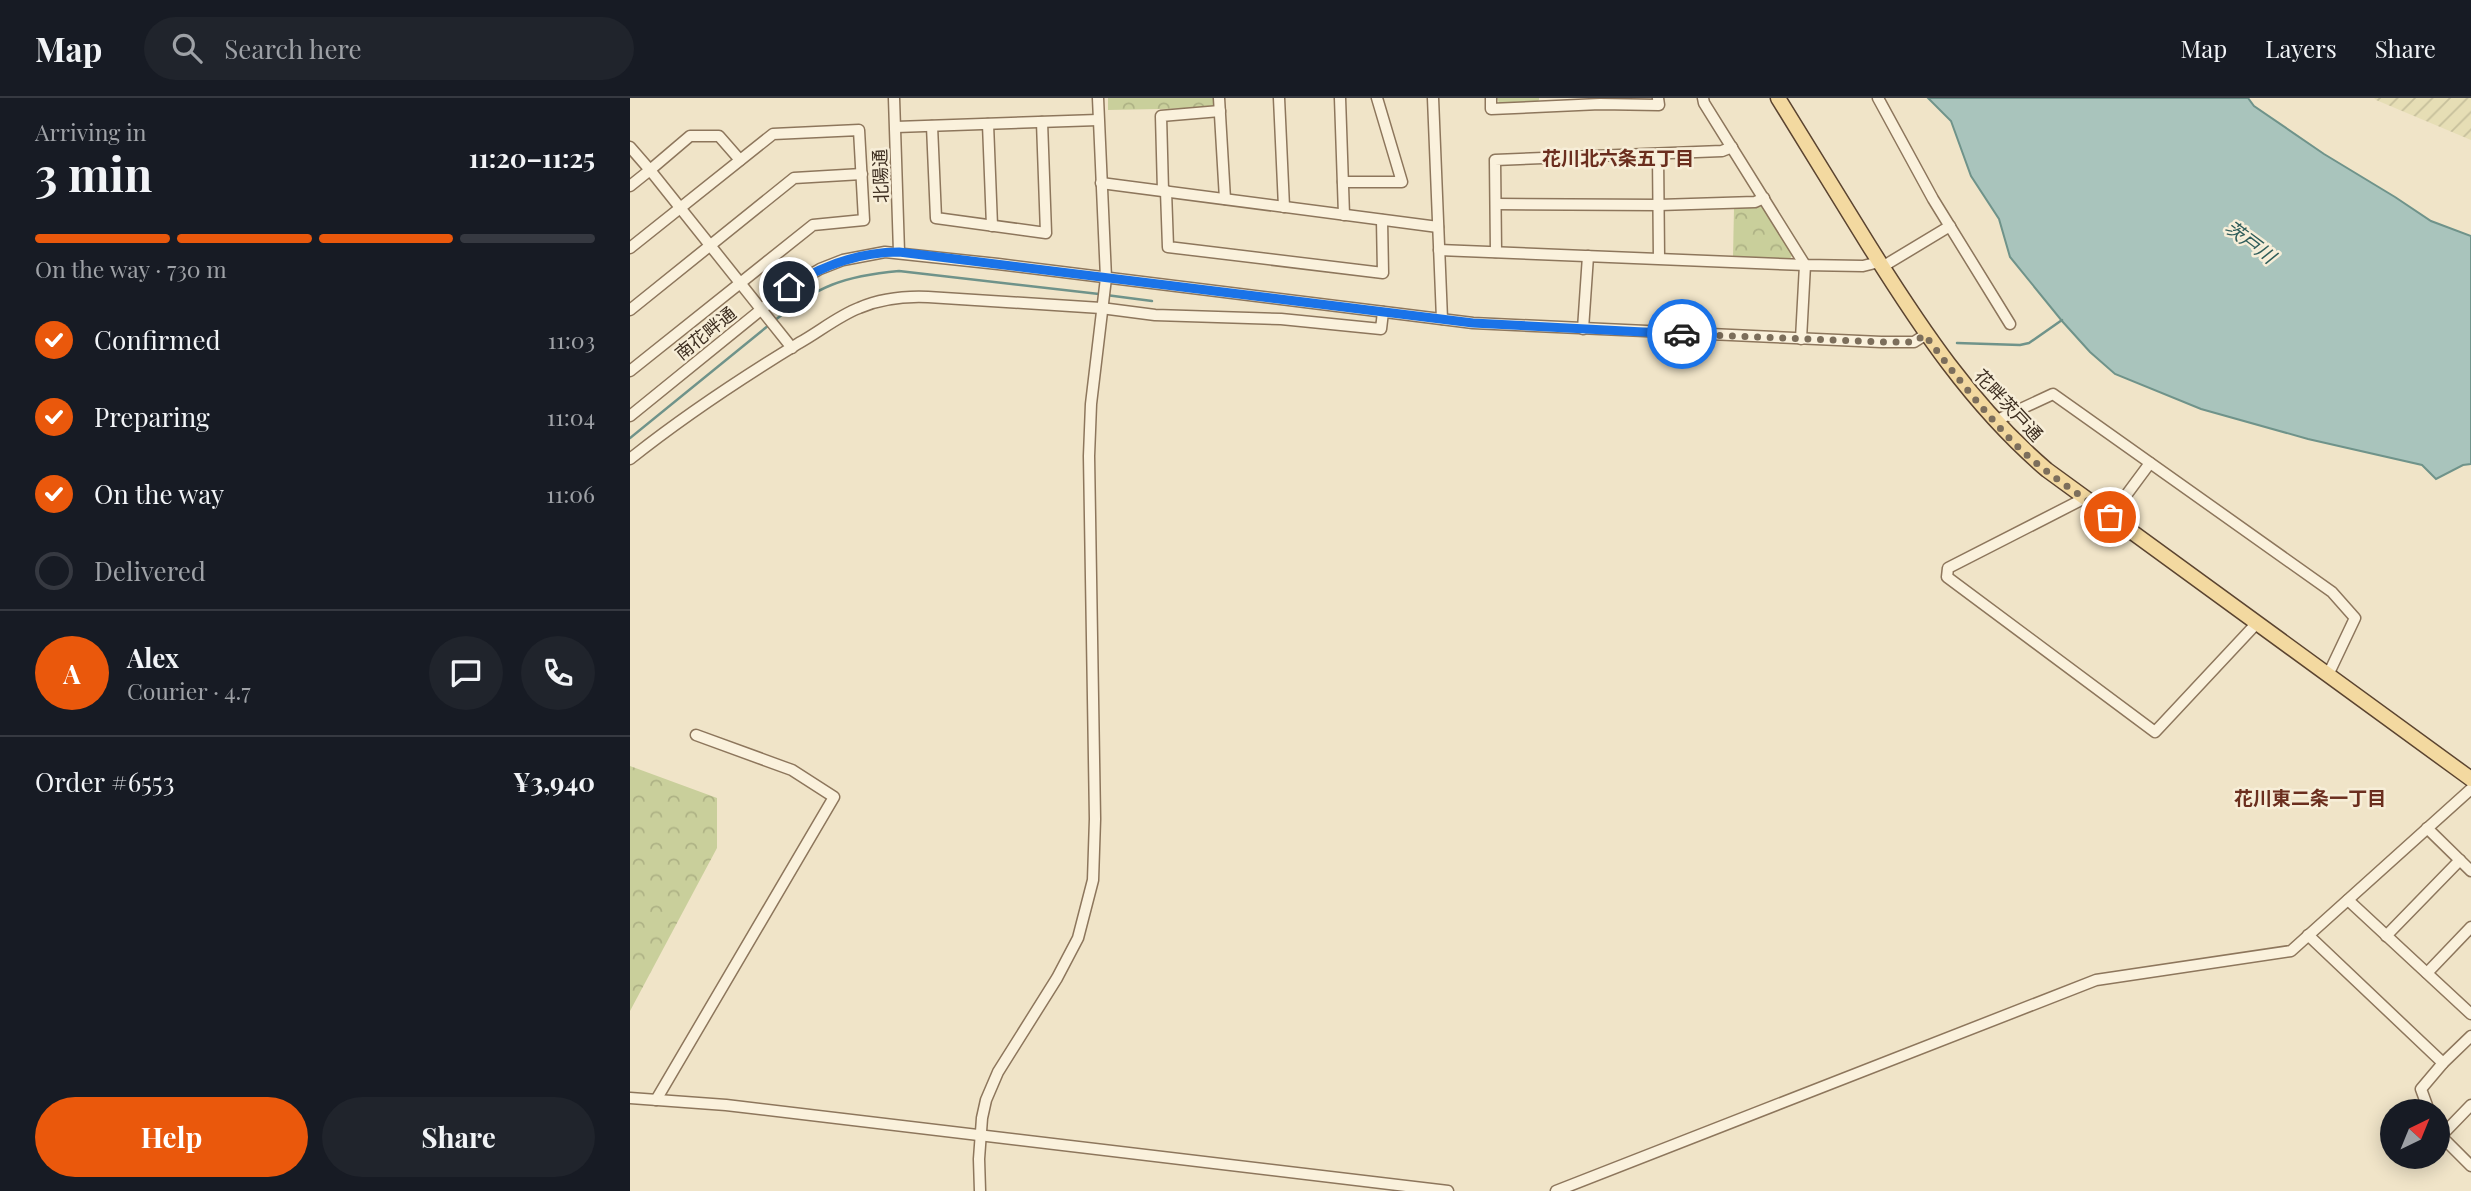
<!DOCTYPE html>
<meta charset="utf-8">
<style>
:root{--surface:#171b24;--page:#20242c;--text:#f1f3f6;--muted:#9ea1a6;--line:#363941;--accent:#ea580c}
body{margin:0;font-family:"Playfair Display","Noto Sans JP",serif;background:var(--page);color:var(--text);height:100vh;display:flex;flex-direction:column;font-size:26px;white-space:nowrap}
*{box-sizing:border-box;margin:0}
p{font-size:23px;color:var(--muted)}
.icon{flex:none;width:38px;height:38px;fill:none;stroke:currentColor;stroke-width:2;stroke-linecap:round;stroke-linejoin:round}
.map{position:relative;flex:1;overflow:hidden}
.details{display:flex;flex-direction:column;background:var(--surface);width:630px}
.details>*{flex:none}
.needle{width:46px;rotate:43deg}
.buttons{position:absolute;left:1750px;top:1001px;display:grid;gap:14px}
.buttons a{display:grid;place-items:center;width:70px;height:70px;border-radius:50%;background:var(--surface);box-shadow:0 4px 18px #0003;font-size:35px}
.pin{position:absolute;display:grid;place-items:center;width:60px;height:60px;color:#fff;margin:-30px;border:4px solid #fff;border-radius:50%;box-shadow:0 2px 7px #0007}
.courier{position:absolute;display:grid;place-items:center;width:70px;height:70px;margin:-35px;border:5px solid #1a73e8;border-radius:50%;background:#fff;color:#222;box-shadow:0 2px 9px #0007}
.headline em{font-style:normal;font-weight:700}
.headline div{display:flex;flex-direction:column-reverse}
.headline{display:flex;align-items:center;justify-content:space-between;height:119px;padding:0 35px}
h1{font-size:46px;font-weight:700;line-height:52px}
.bar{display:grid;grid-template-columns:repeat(4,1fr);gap:10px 7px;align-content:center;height:84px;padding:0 35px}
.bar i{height:9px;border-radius:5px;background:var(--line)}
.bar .active{background:var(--accent)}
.bar p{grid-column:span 4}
.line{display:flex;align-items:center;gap:18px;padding:0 35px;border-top:2px solid var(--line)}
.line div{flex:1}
.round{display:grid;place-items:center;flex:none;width:74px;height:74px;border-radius:37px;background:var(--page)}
ol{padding:0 35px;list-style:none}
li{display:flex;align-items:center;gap:21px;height:77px}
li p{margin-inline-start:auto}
li .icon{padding:7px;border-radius:50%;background:var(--accent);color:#fff;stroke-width:4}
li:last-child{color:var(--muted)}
li i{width:38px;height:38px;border:4px solid var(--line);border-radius:50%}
.action{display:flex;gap:14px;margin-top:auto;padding:14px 35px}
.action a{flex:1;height:80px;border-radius:42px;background:var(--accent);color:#fff;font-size:28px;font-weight:700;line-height:80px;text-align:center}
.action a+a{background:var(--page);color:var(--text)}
header{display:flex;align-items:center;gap:42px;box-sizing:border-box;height:98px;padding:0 35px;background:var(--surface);border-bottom:2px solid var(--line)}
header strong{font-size:33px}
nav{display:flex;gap:38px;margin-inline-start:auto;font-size:24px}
.search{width:490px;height:63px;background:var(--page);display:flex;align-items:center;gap:18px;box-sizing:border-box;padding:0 24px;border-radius:38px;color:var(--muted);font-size:26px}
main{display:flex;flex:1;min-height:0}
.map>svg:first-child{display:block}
</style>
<header>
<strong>Map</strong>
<div class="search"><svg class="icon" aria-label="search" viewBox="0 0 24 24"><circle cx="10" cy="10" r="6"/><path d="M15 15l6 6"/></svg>Search here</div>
<nav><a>Map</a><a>Layers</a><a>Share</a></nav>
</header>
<main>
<section class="details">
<div class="headline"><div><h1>3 min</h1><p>Arriving in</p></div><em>11:20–11:25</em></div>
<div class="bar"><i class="active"></i><i class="active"></i><i class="active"></i><i></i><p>On the way · 730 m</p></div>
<ol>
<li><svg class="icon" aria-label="check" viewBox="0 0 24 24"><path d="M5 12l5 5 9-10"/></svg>Confirmed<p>11:03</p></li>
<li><svg class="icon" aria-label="check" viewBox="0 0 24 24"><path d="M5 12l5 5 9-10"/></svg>Preparing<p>11:04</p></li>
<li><svg class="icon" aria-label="check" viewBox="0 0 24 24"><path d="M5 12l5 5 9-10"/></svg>On the way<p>11:06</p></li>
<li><i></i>Delivered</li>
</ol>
<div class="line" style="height:126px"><b class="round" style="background:var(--accent);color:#fff">A</b><div><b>Alex</b><p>Courier · 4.7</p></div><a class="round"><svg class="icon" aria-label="chat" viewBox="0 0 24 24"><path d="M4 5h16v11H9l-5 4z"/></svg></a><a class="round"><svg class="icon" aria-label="phone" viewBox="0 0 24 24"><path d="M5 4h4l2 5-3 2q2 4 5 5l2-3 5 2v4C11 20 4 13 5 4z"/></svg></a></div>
<div class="line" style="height:91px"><div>Order #6553</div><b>¥3,940</b></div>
<div class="action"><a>Help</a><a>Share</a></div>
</section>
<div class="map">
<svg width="1841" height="1093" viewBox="0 0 1841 1093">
<defs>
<pattern id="farmland-furrows" width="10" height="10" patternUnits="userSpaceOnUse" patternTransform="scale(1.75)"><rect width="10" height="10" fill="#e6deb5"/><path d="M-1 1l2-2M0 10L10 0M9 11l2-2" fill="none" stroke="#c6bf9b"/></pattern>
<pattern id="forest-crowns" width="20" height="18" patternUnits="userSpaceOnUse" patternTransform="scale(1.75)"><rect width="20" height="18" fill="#c9cf9b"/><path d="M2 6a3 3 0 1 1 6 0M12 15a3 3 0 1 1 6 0" fill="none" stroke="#aeb285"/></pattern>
</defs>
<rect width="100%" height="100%" fill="#f0e4c8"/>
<!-- farmland -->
<polygon fill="url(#farmland-furrows)" points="1744,0 1841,0 1841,42 1746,2"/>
<!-- forest -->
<g fill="url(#forest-crowns)">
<polygon points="478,0 583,0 584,6 580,10 478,12"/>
<polygon points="867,0 909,0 909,2 907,4 869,5"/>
<polygon points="1133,109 1163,156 1159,162 1103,159 1104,110"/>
<polygon points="0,668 87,700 87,750 0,913"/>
</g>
<!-- water -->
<polygon fill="#a9c4bc" stroke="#6f938a" stroke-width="2" points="1298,0 1618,0 1624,8 1694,56 1765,99 1801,123 1841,138 1841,366 1833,367 1806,381 1792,367 1678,341 1571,311 1485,276 1460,254 1432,223 1380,159 1369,121 1341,78 1321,23"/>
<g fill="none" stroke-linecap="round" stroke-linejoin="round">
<!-- stream -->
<g stroke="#6f938a" stroke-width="2.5">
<polyline points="476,197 522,203"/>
<path d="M 144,223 C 187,188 214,178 269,173 L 469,196"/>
<polyline points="1327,245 1390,247 1399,245 1432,222"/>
<polyline points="0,340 139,227"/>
</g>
<!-- minor casing -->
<g stroke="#8d765c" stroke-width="13">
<g id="minor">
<polyline points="264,0 269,154"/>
<polyline points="589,0 595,101"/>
<polyline points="649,0 654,109"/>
<polyline points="710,0 714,117"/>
<polyline points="803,0 812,221"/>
<polyline points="861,0 861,11 970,6 1029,7 1028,0"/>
<polyline points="1073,0 1074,5 1175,167 1171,241"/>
<polyline points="1248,0 1303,101 1380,226"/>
<polyline points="358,26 362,128"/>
<polyline points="302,28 306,120 416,135 412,24"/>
<polyline points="266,29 468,22"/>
<polyline points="0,49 20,72 60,38 89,38 110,62"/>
<polyline points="1028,56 1029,160"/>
<polyline points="713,84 772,84 747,0"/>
<polyline points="471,85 808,129"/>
<polyline points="0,88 20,72 162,250"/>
<polyline points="533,93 531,18 590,13"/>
<polyline points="536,93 538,149 753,175 752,122"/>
<polyline points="866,106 1029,107 1125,104 1134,100"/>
<polyline points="0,150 143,36 229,32 234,122 183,127 0,273"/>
<polyline points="809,152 1175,167 1233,168 1249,164"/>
<polyline points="866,154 865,62 1092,53 1102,49"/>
<polyline points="1252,169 1320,128"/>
<polyline points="0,212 164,80 232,76"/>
<polyline points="953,231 958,158"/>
<polyline points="0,318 159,189 190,171 213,162 255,154 368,166 843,225 1251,244 1284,244 1295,237"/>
<polyline points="1365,323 1423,296 1702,494 1725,520 1698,577"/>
<path d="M 0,361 C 54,318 110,281 169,245 C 189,234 208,218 229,210 C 252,200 274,198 298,199 L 471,210 L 525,217 L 651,221 L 751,231 L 753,214"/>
<polyline points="1455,400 1318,470 1317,479 1525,634 1626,526"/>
<polyline points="1480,419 1520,365"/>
<polyline points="1797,730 1841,773"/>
<polyline points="1718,802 1841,916"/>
<polyline points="1678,837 1813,965"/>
<polyline points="1756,838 1830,762"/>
<polyline points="1797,875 1841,829"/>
<polyline points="0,1000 96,1007 818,1093"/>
<polyline points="26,1002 204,699 162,672 66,637"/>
<polyline points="1799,1013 1791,991 1813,965 1841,938"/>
<polyline points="1808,1032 1811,1038 1841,1068"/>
<polyline points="1811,1038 1841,1007"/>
<polyline points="350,1093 349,1061 352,1020 356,1002 368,974 427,880 448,840 463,782 465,721 459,358 461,306 476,180 468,0"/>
<polyline points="926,1093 1466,882 1661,853 1841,691"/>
</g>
</g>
<!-- major casing -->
<g stroke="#5b4430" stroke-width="17">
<path id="major" d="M 1148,0 C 1178,49 1208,97 1238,146 C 1290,229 1342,308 1417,372 L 1841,681"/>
</g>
<!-- minor -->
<use href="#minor" stroke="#faf1dc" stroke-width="10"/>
<!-- major -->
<use href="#major" stroke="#f3d9a0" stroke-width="14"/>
</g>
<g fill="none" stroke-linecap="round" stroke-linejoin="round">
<!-- done -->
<path stroke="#7c6e5b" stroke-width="7" stroke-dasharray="0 12.6" d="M 1052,236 L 1251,244 L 1284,244 L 1295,237 C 1322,273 1350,309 1381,342 C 1410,372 1447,394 1480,419"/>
<!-- route -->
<path stroke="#1a73e8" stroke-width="9" d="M 159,189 C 193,167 228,154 269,154 L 843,225 L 1052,236"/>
</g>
<g text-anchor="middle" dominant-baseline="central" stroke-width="5" stroke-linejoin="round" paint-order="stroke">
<!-- street labels -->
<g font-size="18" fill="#3d2e20" stroke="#f7eed8">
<text transform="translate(250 78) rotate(-92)">北陽通</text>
<text transform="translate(75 235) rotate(-39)">南花畔通</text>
<text transform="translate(1379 307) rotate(47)">花畔茨戸通</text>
</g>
<!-- neighbourhood labels -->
<g font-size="19" font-weight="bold" fill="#6b2e1e" stroke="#f7eed8">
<text x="988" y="59">花川北六条五丁目</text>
<text x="1680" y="699">花川東二条一丁目</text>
</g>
<!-- water labels -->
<g font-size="19" font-style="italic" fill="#2f5d5a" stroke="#f7eed8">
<text transform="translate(1621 143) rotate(37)">茨戸川</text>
</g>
</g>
</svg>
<div class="buttons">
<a><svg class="needle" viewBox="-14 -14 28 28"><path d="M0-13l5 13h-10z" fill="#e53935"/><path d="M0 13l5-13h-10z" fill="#9ea1a6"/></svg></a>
</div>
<div class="pin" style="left:1480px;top:419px;background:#ea580c"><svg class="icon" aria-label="bag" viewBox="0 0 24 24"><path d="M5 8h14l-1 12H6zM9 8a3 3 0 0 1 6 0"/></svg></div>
<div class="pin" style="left:159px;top:189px;background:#1f2937"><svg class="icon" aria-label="home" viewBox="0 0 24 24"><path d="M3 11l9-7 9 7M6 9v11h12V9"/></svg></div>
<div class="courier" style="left:1052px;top:236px"><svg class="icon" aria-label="car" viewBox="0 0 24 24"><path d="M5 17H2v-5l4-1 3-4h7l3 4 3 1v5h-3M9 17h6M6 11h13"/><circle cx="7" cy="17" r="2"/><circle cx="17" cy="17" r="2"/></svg></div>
</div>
</main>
